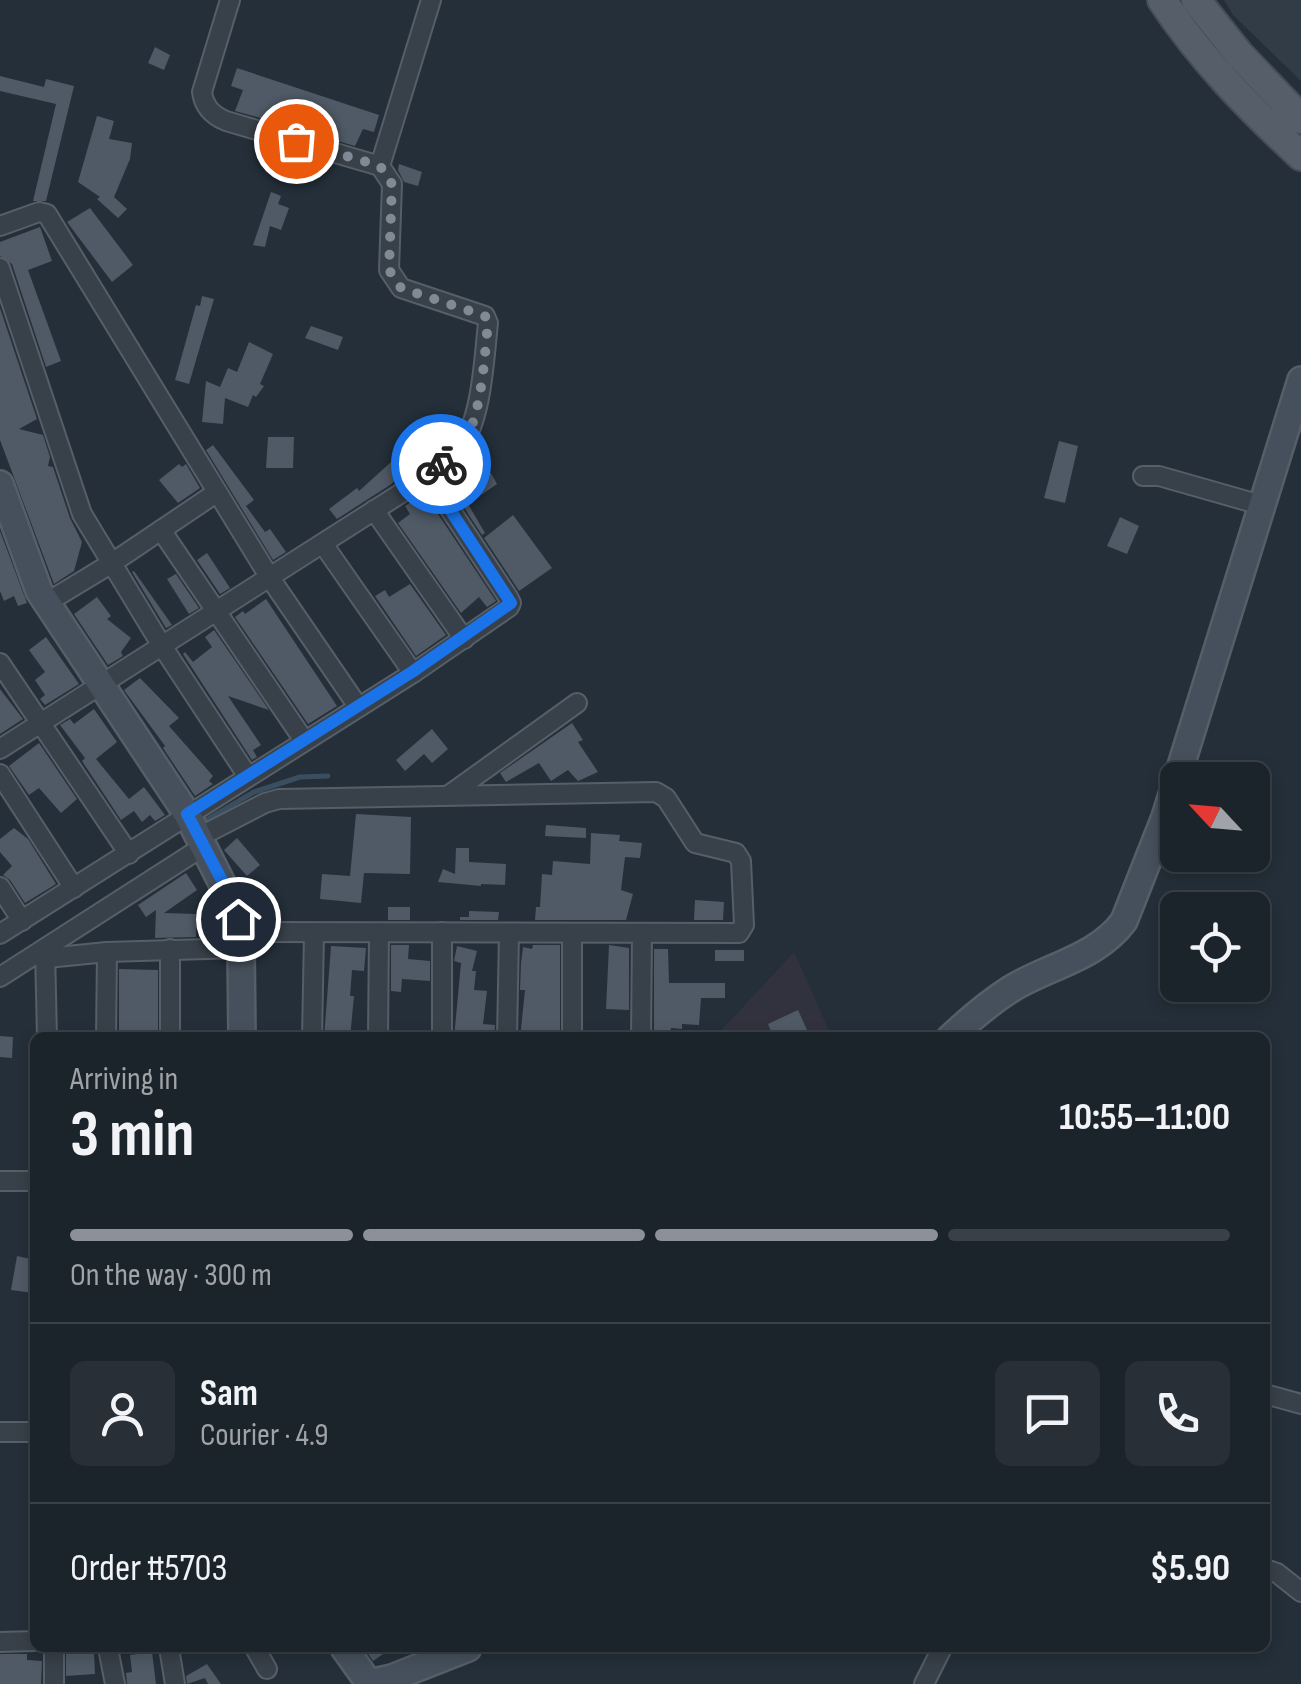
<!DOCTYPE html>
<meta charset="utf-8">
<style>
:root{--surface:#1b232b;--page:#282f37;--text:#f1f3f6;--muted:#a0a4a9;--line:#394047;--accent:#8c9099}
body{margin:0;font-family:"Sofia Sans Condensed",sans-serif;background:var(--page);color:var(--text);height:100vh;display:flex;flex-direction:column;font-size:38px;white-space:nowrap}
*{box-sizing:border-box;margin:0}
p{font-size:32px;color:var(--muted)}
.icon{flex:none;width:55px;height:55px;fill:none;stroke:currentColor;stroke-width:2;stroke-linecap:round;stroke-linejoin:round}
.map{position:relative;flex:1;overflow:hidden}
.panel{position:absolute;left:30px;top:1032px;width:1240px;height:620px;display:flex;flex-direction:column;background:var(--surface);border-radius:15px;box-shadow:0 5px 15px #0003,0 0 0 2px var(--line)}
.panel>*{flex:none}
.needle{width:65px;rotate:296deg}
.tools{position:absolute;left:1160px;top:762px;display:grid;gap:20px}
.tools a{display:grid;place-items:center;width:110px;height:110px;border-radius:15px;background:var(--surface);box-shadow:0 5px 15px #0003,0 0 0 2px var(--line);font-size:50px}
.pin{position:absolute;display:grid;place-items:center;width:85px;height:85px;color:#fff;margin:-42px;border:5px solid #fff;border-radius:50%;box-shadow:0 2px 10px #0007}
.courier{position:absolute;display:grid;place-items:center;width:100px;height:100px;margin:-50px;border:8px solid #1a73e8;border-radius:50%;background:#fff;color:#222;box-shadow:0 2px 12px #0007}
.summary em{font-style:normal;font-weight:700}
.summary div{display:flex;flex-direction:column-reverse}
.summary{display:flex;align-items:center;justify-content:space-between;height:170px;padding:0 40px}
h1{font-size:65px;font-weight:700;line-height:75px}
.bar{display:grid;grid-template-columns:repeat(4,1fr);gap:15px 10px;align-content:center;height:120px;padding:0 40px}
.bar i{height:12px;border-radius:8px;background:var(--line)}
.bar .active{background:var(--accent)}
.bar p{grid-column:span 4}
.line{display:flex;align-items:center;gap:25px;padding:0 40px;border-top:2px solid var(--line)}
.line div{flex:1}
.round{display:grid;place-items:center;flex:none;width:105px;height:105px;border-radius:15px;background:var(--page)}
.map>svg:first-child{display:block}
</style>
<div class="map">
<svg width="1301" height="1684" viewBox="0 0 1301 1684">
<rect width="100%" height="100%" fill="#242f39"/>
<!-- medical -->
<polygon fill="#32323e" points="794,952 832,1037 714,1038"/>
<!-- airport -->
<polygon fill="#323c46" points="1224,0 1301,0 1301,81 1233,15"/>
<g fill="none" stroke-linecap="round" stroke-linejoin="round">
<!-- stream -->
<polyline stroke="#3b4e60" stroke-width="5" points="203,822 254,792 300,777 328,776"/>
</g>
<!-- building -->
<g fill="#4f5a66">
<polygon points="155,47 170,55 164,70 148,63"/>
<polygon points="237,68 379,115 374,132 363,129 355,146 310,133 294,124 279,123 235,111 243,90 231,86"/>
<polygon points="0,76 44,87 46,79 74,86 46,201 33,201 56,104 0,91"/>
<polygon points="97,116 114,121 109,139 132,143 130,159 114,197 127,209 118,218 97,199 100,197 78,182"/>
<polygon points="399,164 422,172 418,186 404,182 398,170"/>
<polygon points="271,192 281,196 278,204 289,208 281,230 270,226 265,247 253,245"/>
<polygon points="90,208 133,265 112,282 67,222"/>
<polygon points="40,227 52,261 28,270 61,361 46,367 12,264 0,256 0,242"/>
<polygon points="202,296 214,299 189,384 175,380 196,305 200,306"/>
<polygon points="0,308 37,419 19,429 43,435 50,457 48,466 53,467 70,518 82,542 74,571 54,584 0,440"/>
<polygon points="311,326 343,337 338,350 305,338"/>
<polygon points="249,342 273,354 260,384 264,386 256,397 253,395 248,407 225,398 223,424 202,422 206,381 220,387 228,368 237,372"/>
<polygon points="268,437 294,437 293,468 266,468"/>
<polygon points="1059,441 1078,446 1065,503 1044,498"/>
<polygon points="213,445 254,500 246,506 265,532 270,529 286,552 273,560 206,450"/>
<polygon points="400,454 411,467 390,485 337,519 329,509 357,488 359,491"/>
<polygon points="179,464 182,467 186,464 200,488 178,503 159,480"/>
<polygon points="491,473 497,484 468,504 485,533 482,535 457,497 465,492 462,487"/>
<polygon points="424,493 496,601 487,607 479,597 461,613 398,523 410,514 405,506"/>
<polygon points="513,515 552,568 519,591 484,538"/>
<polygon points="1120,517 1139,526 1127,554 1107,546"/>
<polygon points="0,531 27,603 18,606 14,596 4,601 0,591"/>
<polygon points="207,553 230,588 220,594 197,560"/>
<polygon points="134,571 172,625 166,628 132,572"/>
<polygon points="176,574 199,608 189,614 167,579"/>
<polygon points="410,584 446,635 416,656 375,596 385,590 389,597"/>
<polygon points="97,597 111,616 107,619 131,638 121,652 123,656 108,665 74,614"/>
<polygon points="266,599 337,706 308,724 235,617 243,611 245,614"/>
<polygon points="214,630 269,710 228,696 261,745 253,750 257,757 252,760 183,654 185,652 193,662 212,647 205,637"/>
<polygon points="46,637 79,684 45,705 40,699 45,695 35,680 45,672 29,650"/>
<polygon points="140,678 179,718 169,726 213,776 209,781 213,784 195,796 163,748 165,746 124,690"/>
<polygon points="0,689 23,719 0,734"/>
<polygon points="94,709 117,742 96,759 129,799 144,787 165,815 155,821 150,815 142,822 134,811 121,820 82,761 85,758 60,725 70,719 74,724"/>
<polygon points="572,723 583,740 578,742 598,772 578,781 568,770 551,781 539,763 506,782 500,773"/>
<polygon points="432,729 448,749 432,763 424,754 405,771 396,760"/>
<polygon points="39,743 77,799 61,813 39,788 29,795 9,766"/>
<polygon points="356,814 411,817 410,874 364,873 361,903 320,899 322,874 350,876"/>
<polygon points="546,825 586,828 586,838 545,836"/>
<polygon points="14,828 28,839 56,884 25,903 10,880 3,875 12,866 0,852 0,839"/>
<polygon points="591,833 620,835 619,841 642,843 640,858 625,857 621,890 633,894 626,920 535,920 536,907 540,907 542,874 552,875 553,861 590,864"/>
<polygon points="237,838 260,865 247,876 224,850"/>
<polygon points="456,848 469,848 469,862 506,864 505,885 481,884 481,886 438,882 443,869 455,874"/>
<polygon points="186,873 197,890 164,913 196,914 196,937 155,938 156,910 146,917 138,905"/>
<polygon points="695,900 724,902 723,920 694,920"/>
<rect x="388" y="907" width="22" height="13"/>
<polygon points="469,911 499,912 498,920 460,920 460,917 469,917"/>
<polygon points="391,945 409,945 408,959 430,961 430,981 402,979 401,992 391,991"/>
<polygon points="533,945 560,945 560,1038 520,1038 525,990 520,990 521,963 523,947 532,949"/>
<polygon points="609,945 629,948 629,1010 606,1009"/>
<polygon points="331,946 366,948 364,971 352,970 350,996 354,996 350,1038 324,1038"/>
<polygon points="457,946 477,951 472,971 476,971 474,990 487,991 483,1024 495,1025 494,1038 454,1038 461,963 454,961"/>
<polygon points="654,949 668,949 669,983 725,983 725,998 701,998 699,1025 682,1024 682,1029 671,1028 670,1038 654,1038"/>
<rect x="715" y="950" width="29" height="11"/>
<polygon points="119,969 158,970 158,1038 119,1034"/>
<polygon points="798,1010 807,1030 792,1038 774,1038 768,1024"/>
<polygon points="0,1036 13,1037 12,1058 0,1057"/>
<polygon points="17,1256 35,1260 33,1293 11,1290"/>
<polygon points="364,1648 392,1648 373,1661"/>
<polygon points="94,1652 95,1674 66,1676 66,1653"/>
<polygon points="152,1652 156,1684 127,1684 126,1673 132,1672 130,1655"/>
<polygon points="0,1654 27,1654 27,1660 42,1661 41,1684 0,1684"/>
<polygon points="207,1664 221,1684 208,1684 205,1678 187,1684 186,1676"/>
</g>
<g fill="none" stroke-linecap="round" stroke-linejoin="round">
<!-- street casing -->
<g stroke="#565e67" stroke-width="22">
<g id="street">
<polyline points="380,166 431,0"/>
<polyline points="0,226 39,212 47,214 270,578 357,705"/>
<polyline points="0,268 82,514 162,646 247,775"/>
<polyline points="1143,476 1159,476 1261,505"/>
<polyline points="374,510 464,639"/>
<polyline points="161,530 303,739"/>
<polyline points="323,544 413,673"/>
<polyline points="46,603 112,563 216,493"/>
<polyline points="0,663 129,854"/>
<path d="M 0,749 L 428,476 C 438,467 451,459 459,449 C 482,421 484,359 488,323 L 485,316 L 401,288 L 389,270 L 392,184 L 380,166 L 226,121 C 212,115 204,107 202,92 L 230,0"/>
<polyline points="0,774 74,888"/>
<polyline points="449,795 577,703"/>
<polyline points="199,837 265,803 279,799 656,792 666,798 695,843 736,853 741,861 744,925 739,933 239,932"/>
<polyline points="0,887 22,921"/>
<polyline points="442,932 442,1038"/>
<polyline points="572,933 572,1038"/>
<polyline points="0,934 413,673 509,607 511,603 508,597 428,476"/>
<polyline points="45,949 47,1038"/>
<polyline points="47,958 107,952 241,948"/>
<polyline points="0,977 204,846"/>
<polyline points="106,1038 107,952"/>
<polyline points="170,1038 170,949"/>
<polyline points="312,1038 314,933"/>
<polyline points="378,1038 379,933"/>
<polyline points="507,1038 509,933"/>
<polyline points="641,1038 642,934"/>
<polyline points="0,1181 35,1181"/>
<polyline points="1265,1394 1301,1404"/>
<polyline points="0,1432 35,1432"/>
<polyline points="1265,1569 1277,1573 1301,1592"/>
<polyline points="0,1642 35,1641"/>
<polyline points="108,1648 115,1684"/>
<polyline points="169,1648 175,1684"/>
<polyline points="255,1648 267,1669"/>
<polyline points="54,1684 54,1648"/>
<polyline points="924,1684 942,1648"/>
</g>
</g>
<!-- secondary casing -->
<g stroke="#565e67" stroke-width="30">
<g id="secondary">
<polyline points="0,484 39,591 187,814 233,905 241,948 242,1038"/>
<path d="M 950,1038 C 969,1020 989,1003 1011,989 C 1048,966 1097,958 1124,921 L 1165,817 L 1301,380"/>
<polyline points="344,1648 369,1683 392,1678 468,1648"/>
</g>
</g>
<!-- primary casing -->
<g stroke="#444c55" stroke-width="32">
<g id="primary">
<path d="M 1162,0 C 1201,59 1249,108 1301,156"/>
<polyline points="1196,0 1239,54 1301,119"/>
</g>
</g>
<!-- street -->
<use href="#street" stroke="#384049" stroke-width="18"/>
<!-- secondary -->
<use href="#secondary" stroke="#46505c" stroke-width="25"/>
<!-- primary -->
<use href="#primary" stroke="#565f69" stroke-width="28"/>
</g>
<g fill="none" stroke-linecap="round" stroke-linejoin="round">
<!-- done -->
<path stroke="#818a94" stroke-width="10" stroke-dasharray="0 18" d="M 296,141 L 380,166 L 392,184 L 389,270 L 401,288 L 485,316 L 488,323 C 484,359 482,420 460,448 C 455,454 447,459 441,464"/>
<!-- route -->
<polyline stroke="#1a73e8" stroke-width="12" points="238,919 227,890 187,814 412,672 511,603 428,476 441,464"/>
</g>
</svg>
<div class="tools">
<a><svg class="needle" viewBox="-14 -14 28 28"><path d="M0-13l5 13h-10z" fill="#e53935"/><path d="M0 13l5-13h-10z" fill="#a0a4a9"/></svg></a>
<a><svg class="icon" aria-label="locate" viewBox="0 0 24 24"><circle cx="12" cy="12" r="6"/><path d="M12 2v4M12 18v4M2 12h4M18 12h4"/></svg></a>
</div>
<div class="pin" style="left:296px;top:141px;background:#ea580c"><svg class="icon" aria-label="bag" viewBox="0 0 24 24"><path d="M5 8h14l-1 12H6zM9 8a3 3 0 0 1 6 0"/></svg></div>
<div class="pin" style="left:238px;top:919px;background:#1f2937"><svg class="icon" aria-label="home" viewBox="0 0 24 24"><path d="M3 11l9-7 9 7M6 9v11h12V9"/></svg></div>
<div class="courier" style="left:441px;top:464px"><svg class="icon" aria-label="bike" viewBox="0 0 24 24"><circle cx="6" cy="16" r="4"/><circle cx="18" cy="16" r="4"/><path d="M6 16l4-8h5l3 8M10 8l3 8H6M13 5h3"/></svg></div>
<section class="panel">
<div class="summary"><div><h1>3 min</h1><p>Arriving in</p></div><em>10:55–11:00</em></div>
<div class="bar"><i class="active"></i><i class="active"></i><i class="active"></i><i></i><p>On the way · 300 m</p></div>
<div class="line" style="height:180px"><a class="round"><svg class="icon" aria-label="person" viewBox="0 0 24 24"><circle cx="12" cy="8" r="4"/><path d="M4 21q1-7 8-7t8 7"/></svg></a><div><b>Sam</b><p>Courier · 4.9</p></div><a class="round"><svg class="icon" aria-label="chat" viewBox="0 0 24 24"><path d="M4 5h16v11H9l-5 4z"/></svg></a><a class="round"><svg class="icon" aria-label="phone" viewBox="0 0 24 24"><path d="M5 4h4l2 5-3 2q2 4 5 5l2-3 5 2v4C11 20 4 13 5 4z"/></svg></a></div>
<div class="line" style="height:130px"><div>Order #5703</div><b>$5.90</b></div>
</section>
</div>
